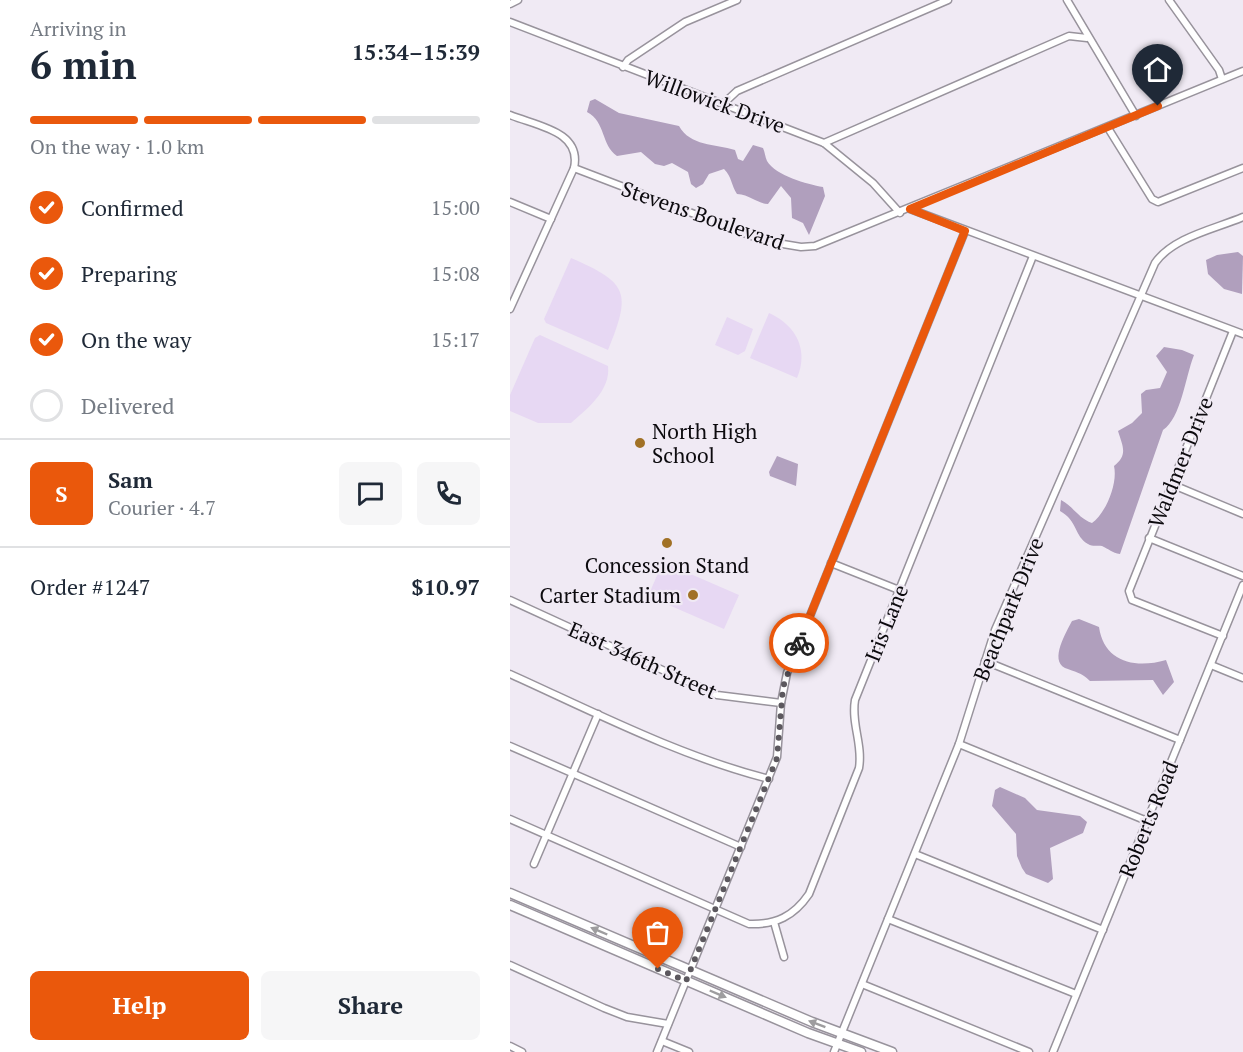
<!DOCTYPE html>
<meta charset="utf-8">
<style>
:root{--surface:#fff;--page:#f6f6f7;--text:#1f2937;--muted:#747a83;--line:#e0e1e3;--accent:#ea580c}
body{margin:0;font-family:"PT Serif",serif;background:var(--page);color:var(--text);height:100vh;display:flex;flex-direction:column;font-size:22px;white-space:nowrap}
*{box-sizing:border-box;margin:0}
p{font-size:20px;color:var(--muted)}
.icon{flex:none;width:33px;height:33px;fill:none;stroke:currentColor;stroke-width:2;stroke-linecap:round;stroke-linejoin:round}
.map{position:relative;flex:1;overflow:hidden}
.sheet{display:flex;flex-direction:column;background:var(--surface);width:510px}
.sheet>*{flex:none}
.pin{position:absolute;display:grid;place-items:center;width:51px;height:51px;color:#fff;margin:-62px -26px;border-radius:50% 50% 50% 0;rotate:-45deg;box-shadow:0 0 6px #0007}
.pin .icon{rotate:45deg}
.courier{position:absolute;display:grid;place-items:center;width:60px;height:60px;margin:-30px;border:4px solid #ea580c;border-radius:50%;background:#fff;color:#222;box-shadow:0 2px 8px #0007}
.overview em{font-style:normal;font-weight:700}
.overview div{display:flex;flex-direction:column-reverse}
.overview{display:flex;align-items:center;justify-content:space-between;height:102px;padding:0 30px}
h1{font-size:39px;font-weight:700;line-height:45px}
.bar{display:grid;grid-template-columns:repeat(4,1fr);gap:9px 6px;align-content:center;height:72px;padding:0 30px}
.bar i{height:8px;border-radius:4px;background:var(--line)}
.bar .current{background:var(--accent)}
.bar p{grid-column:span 4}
.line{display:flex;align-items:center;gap:15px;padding:0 30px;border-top:2px solid var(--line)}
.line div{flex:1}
.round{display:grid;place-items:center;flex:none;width:63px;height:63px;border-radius:9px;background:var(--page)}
ol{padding:0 30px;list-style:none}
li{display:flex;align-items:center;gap:18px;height:66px}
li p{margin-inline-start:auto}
li .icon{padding:6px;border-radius:50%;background:var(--accent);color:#fff;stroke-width:4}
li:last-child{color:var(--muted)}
li i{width:33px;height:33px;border:3px solid var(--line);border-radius:50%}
.primary-button{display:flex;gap:12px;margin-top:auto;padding:12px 30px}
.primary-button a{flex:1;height:69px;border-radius:9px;background:var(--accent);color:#fff;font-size:24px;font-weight:700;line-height:69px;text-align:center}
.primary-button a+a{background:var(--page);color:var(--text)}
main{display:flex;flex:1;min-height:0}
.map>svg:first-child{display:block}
</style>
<main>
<section class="sheet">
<div class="overview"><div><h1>6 min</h1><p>Arriving in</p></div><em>15:34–15:39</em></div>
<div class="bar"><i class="current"></i><i class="current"></i><i class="current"></i><i></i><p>On the way · 1.0 km</p></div>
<ol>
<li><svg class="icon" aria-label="check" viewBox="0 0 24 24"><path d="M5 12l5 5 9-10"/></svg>Confirmed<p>15:00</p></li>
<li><svg class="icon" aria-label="check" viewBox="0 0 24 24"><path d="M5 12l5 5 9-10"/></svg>Preparing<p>15:08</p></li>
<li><svg class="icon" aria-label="check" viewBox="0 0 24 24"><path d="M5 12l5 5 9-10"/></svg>On the way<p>15:17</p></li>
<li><i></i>Delivered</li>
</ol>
<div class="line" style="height:108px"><b class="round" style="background:var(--accent);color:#fff">S</b><div><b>Sam</b><p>Courier · 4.7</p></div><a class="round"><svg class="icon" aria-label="chat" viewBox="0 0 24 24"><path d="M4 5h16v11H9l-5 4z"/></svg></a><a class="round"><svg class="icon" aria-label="phone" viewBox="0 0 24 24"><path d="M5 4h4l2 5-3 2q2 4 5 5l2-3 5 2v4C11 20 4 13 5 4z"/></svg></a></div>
<div class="line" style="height:78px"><div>Order #1247</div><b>$10.97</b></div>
<div class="primary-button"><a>Help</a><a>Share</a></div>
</section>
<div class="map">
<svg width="733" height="1052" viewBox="0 0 733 1052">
<rect width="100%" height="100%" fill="#f0eaf4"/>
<!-- green -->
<g fill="#e7d8f3">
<path d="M 61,258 C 119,283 121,293 98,350 L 36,323 L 34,319 Z"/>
<path d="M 259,313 C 286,325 299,350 287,378 L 240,358 Z"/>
<polygon points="217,317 243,329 235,351 228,355 205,345"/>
<path d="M 30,335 L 98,366 C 101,390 77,409 61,423 L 28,423 L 0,411 L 0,395 L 25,338 Z"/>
<polygon points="153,562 229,595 214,629 138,596"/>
</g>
<!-- forest -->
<g fill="#b09fbd">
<path d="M 85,99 L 109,113 L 169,126 C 180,146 205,144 225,150 L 228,159 L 233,161 L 243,145 L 253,148 C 255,152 255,157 257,161 C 266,176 297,184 313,187 L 315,196 L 299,235 L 293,223 L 282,218 L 281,198 L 271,186 L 258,204 C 248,204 241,195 227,194 C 221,185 222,177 214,169 L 199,174 L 193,184 L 186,188 L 181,184 L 178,172 L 162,163 L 154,166 L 145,164 L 131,152 L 107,156 C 91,145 96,122 77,112 L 80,101 Z"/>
<polygon points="728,252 733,256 732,294 714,289 698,274 696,260 707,255"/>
<path d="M 654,347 L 672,350 L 684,355 C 675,378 671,418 653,430 L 610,554 C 602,553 599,549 592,546 C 587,545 583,547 578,544 C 564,536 568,521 550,511 L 551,500 C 564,507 568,518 582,523 C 596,513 608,483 604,466 C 618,455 613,447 608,431 L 622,423 L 632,413 L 631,394 L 636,390 L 650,388 L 657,372 L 646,356 Z"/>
<path d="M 569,619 L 589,627 C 594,662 625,669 656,660 L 664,682 L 653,695 L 643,680 L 580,681 C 571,672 565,672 555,668 C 539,660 557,631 562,621 Z"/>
<polygon points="490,787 515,798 527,810 570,816 577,822 573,833 540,848 543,879 538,883 516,874 512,868 507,856 506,834 482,806 485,790"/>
</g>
<!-- water -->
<polygon fill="#b2a1bf" points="267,456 288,464 286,486 260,476 259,472"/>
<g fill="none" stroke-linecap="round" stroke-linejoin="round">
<!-- minor casing -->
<g stroke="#98939c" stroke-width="9">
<g id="minor">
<polyline points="557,0 626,116"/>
<polyline points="659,0 709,70 712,79"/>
<polyline points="0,4 8,0"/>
<polyline points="0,22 314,143 363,183 390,213"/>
<polyline points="113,67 118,60 175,22 227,0"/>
<polyline points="213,104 227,91 438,0"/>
<path d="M 0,115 C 27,126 72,131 64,168 L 0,309"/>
<polyline points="598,128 642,199 648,202 733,168"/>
<polyline points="314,143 559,36 577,38"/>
<polyline points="64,168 255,241 291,247 305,246 733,71"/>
<polyline points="0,202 41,219"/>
<polyline points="400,209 733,334"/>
<polyline points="661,484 733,514"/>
<polyline points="639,538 733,576"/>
<polyline points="321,563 389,590"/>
<polyline points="0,600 207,695 271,703"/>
<polyline points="713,636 622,600 619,591 723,331"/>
<polyline points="475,661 670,740"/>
<polyline points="701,665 733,678"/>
<path d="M 0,674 C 84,712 169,756 259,779"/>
<polyline points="449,744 637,821"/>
<polyline points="0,746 231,847"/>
<path d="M 0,819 L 239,924 C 266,925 284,916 299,894 L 349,768 C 353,744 341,724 345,700 L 523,256"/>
<polyline points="405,854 593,930"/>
<polyline points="24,864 88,714"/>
<polyline points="378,919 566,994"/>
<polyline points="264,922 274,957"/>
<polyline points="0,965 94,1008 117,1017 158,1024"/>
<polyline points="352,984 519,1052"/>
<polyline points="152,1041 179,1052"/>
<polyline points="0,1046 12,1052"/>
<polyline points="147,1052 267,757 271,703 277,673 455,231"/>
<path d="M 324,1052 L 449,744 L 485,630 L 645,263 C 663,237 705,229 733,217"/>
<polyline points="543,1052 733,585"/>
</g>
</g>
<!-- major casing -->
<g stroke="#98939c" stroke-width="11">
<g id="major">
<polyline points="0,893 302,1022 382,1052"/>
<polyline points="0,905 298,1033 351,1052"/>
</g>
</g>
<!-- minor -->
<use href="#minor" stroke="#fff" stroke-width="6"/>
<!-- major -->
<use href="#major" stroke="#fff" stroke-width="8"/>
</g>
<!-- one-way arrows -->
<defs><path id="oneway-solid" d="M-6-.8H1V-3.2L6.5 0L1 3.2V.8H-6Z" transform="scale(1.5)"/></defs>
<g fill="#9e9d9f">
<use href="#oneway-solid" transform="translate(89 931) rotate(-157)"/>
<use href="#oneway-solid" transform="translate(208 994) rotate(23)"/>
<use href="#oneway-solid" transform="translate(307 1024) rotate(-159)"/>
</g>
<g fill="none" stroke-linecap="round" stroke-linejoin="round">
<!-- done -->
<polyline stroke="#5c585e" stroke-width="6" stroke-dasharray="0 10.8" points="148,969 176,981 267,758 273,687 289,643"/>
<!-- route -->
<polyline stroke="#ea580c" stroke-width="8" points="289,643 455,231 400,209 648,106"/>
</g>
<!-- markers -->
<g fill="#a17125" stroke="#f0eaf4" stroke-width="2">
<circle cx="130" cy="443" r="6"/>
<circle cx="157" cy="543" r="6"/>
<circle cx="183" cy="595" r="6"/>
</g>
<g text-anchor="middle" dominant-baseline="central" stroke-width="4.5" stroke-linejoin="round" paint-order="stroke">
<!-- street labels -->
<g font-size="21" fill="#0c0a0e" stroke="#f0eaf4">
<text transform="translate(205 101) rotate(20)">Willowick Drive</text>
<text transform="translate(193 215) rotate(19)">Stevens Boulevard</text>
<text transform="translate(670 462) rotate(-68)">Waldmer Drive</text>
<text transform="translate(498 609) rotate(-68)">Beachpark Drive</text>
<text transform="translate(376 623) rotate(-68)">Iris Lane</text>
<text transform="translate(133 660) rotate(24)">East 346th Street</text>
<text transform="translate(638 819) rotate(-68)">Roberts Road</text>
</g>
<!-- poi labels -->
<g font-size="21" fill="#0c0a0e" stroke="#f0eaf4" text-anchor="start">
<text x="142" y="431">North High<tspan x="142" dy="24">School</tspan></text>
<text x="157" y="565" text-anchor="middle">Concession Stand</text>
<text x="171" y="595" text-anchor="end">Carter Stadium</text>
</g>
</g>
</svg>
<div class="pin" style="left:148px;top:969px;background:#ea580c"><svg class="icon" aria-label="bag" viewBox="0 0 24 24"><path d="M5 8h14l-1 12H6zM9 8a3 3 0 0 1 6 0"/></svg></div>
<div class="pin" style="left:648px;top:106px;background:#1f2937"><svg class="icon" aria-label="home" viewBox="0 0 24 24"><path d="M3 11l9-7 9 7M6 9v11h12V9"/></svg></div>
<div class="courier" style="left:289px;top:643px"><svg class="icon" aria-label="bike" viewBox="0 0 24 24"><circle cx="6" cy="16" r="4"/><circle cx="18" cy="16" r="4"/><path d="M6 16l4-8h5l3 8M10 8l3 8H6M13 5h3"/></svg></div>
</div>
</main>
